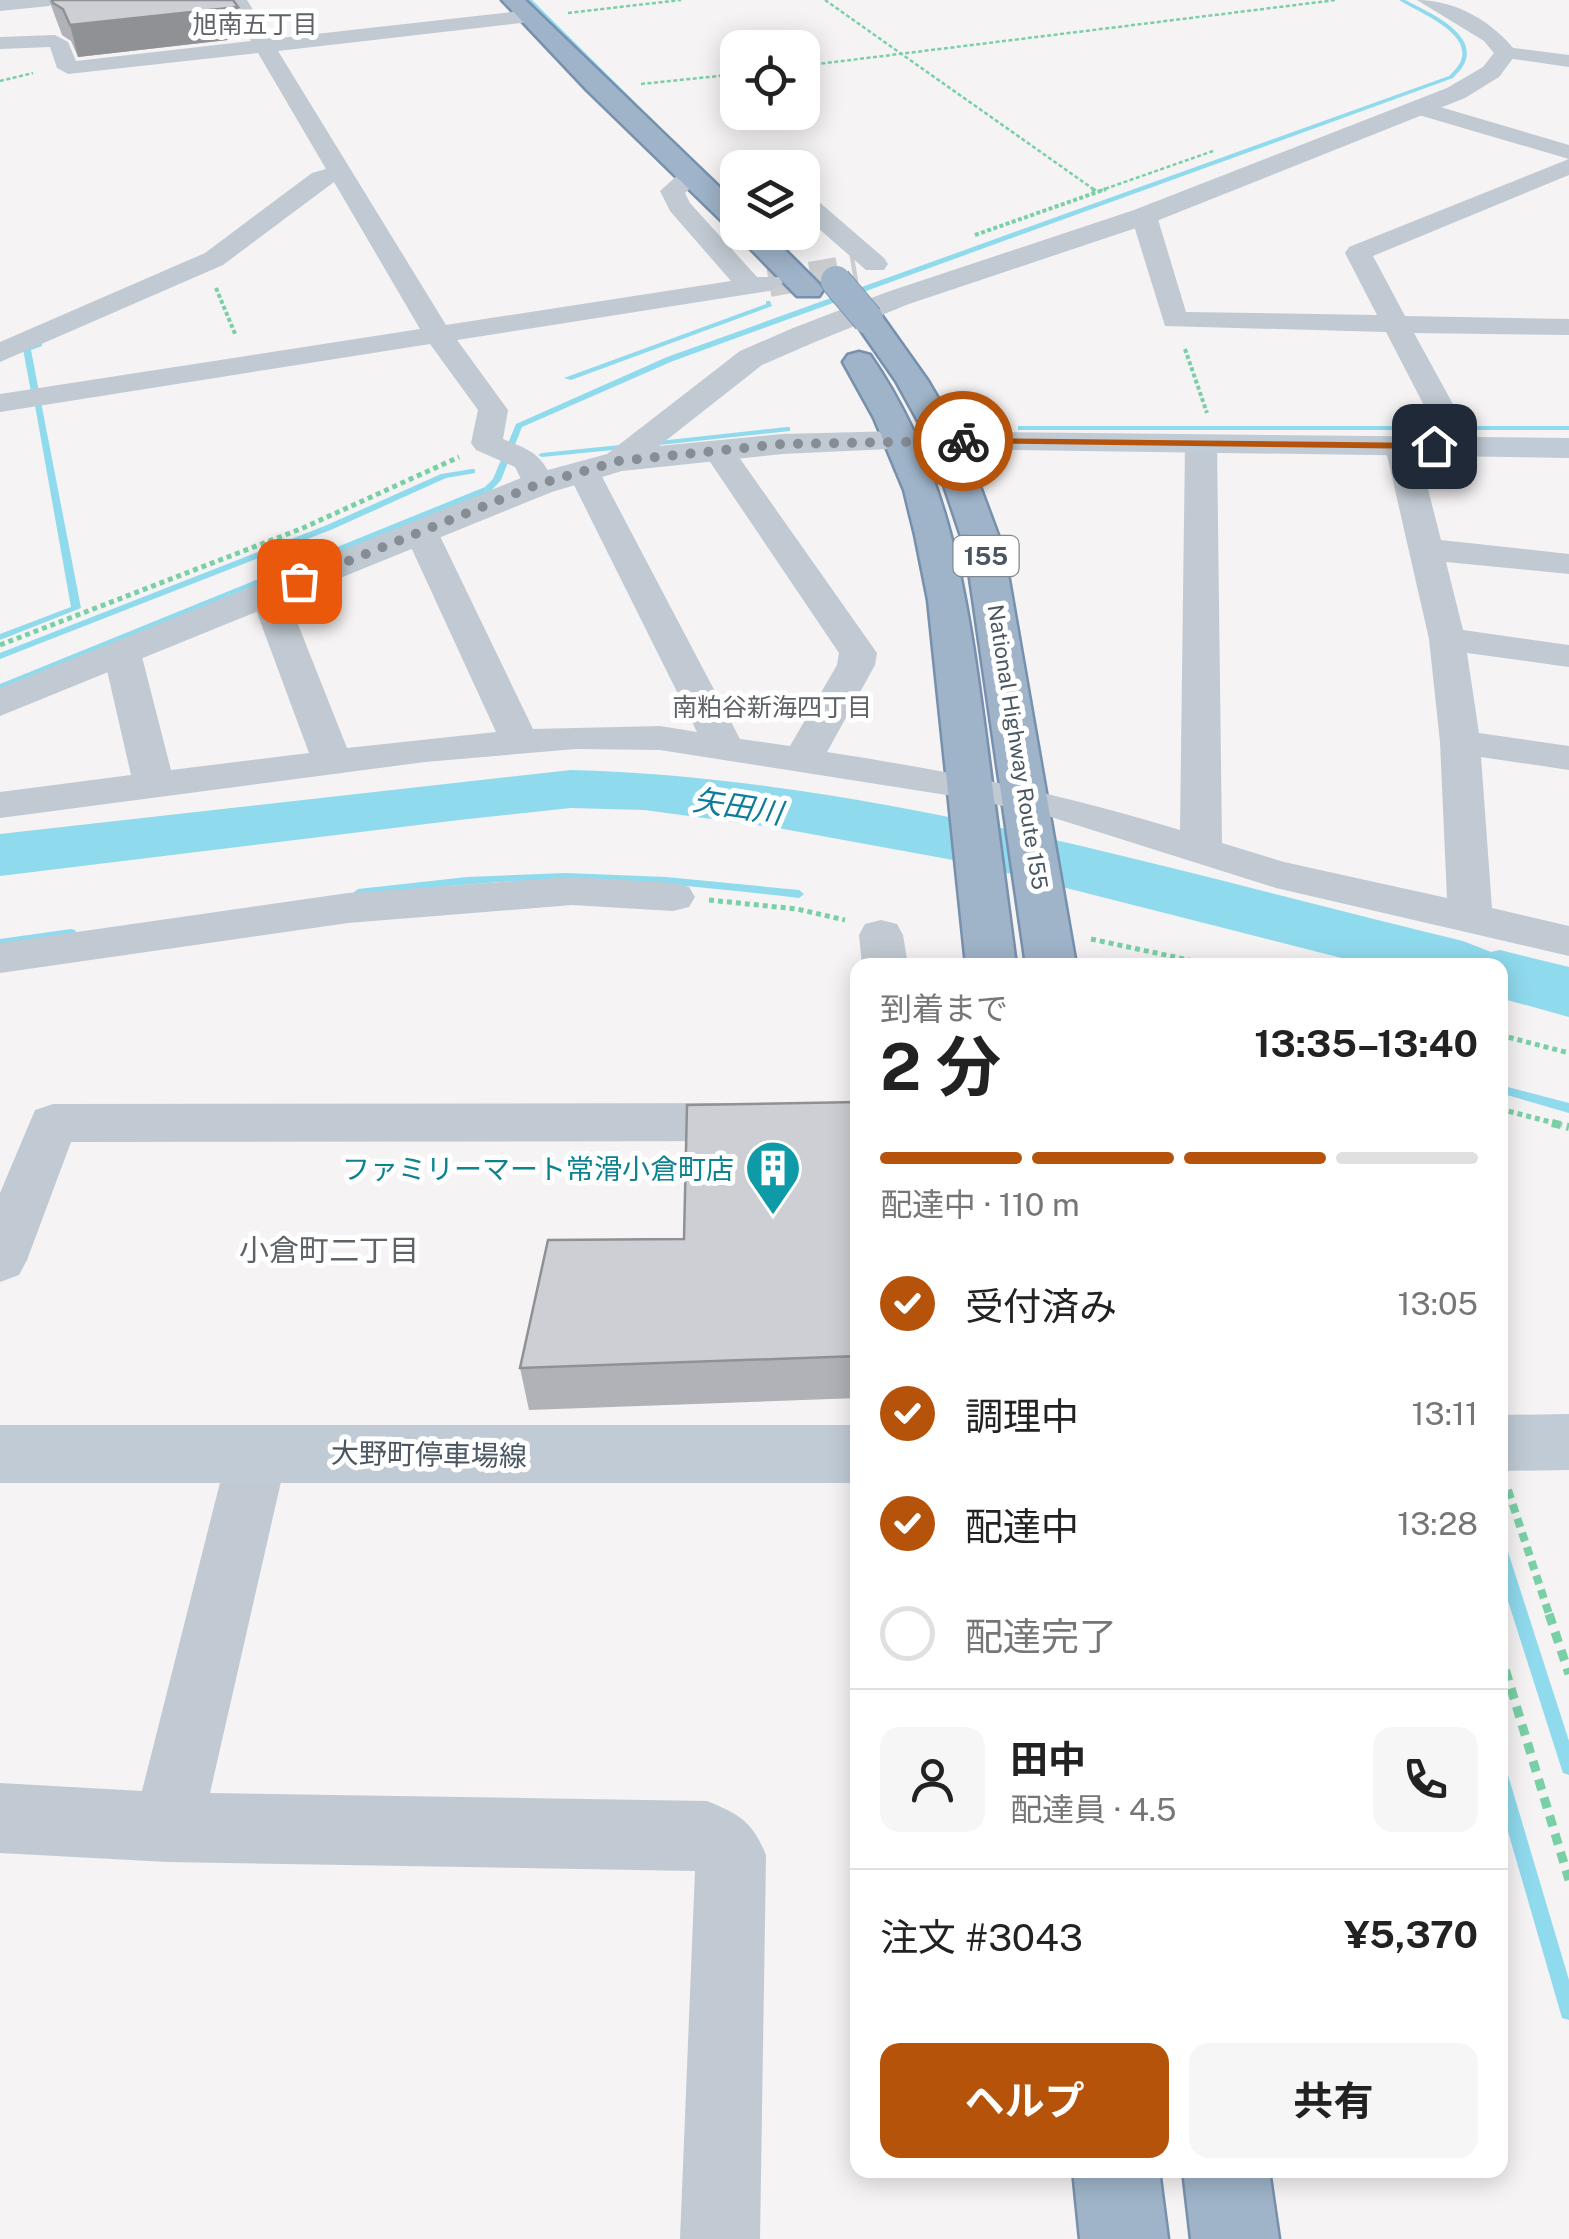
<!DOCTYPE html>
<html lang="ja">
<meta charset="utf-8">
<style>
:root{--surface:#fff;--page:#f6f6f6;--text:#222;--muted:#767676;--line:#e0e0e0;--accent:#b45309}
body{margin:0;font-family:"Public Sans","Noto Sans JP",sans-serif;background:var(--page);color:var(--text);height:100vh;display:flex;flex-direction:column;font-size:38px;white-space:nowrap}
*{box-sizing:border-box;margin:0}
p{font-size:32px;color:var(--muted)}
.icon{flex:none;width:55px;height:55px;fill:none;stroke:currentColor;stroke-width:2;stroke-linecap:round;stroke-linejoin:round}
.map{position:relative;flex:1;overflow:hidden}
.details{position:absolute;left:850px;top:958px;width:658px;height:1220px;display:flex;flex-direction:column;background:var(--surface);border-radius:20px;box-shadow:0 5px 25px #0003}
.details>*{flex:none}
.tools{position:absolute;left:720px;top:30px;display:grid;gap:20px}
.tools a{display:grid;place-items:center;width:100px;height:100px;border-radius:20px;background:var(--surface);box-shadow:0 5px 25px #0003;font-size:50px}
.pin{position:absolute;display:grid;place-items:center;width:85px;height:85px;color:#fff;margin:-42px;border-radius:20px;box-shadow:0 5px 15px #0006}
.courier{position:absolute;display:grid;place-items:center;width:100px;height:100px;margin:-50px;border:8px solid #b45309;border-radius:50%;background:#fff;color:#222;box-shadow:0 2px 12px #0007}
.summary em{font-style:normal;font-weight:700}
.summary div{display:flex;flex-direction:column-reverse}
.summary{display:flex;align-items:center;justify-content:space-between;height:170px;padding:0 30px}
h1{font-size:65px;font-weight:700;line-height:75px}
.bar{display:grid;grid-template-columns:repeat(4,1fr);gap:15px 10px;align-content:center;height:120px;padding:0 30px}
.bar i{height:12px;border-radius:8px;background:var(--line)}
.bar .current{background:var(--accent)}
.bar p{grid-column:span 4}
.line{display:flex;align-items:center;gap:25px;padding:0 30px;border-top:2px solid var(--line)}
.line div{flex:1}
.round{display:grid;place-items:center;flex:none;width:105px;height:105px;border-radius:20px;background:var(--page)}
ol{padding:0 30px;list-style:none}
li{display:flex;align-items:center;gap:30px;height:110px}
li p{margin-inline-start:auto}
li .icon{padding:10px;border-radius:50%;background:var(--accent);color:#fff;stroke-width:4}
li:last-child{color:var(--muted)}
li i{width:55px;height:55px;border:5px solid var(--line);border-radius:50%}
.button{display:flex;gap:20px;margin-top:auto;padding:20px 30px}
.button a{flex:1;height:115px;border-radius:20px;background:var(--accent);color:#fff;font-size:40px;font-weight:700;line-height:115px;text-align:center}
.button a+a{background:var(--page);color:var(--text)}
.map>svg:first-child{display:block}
</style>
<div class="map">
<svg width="1569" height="2239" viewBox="0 0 1569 2239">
<rect width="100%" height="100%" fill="#f5f3f3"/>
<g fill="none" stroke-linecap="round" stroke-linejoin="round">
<!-- stream -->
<g fill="#90daee" fill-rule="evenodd">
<polygon points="527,0 532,0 658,125 658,127 654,127"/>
<path d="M 1399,0 L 1405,0 C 1426,11 1482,34 1463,66 C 1461,70 1456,74 1453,78 L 673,361 L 522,427 L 501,480 L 491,491 L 0,690 L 0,684 L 485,487 L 493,479 L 516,424 L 667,357 L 1449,76 C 1453,72 1457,68 1460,63 C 1475,33 1417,12 1399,0 Z"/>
<polygon points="766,301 770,301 772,306 571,380 564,378 766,304"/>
<polygon points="39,342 42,342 42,346 31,350 39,392 35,394 31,392 23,349"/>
<polygon points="34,400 41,402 81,608 0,640 0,634 71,607"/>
<rect x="1018" y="426" width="551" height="4"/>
<polygon points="787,427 790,427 790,431 650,446 646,444 650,442"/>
<polygon points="630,444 634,446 633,448 542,457 538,455 542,453"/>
<polygon points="472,469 475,469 475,473 446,478 333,529 0,659 0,653 327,525 441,474"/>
<path d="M 566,873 L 666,877 L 799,890 L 804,894 L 799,898 C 721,889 642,880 563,880 C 494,880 426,888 358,897 L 353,893 L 358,889 L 467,877 Z"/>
<polygon points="71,929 75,930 77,933 75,936 0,947 0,939"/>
<polygon points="1500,1085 1569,1103 1569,1113 1500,1093"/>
<polygon points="1500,1545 1505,1547 1508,1552 1569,1741 1569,1775 1563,1773 1561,1767 1500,1576"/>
<polygon points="1500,1767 1506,1769 1508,1775 1569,1980 1569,2020 1562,2018 1560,2011 1500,1804"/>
</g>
<!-- river -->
<path fill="#90daee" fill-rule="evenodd" d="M 571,770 C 871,778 1172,871 1463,941 L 1491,952 L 1500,950 L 1569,967 L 1569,1017 L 1500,998 L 1500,965 L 1369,965 L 964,862 L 778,828 L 644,810 L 571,808 L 459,820 L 0,876 L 0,834 Z"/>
<!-- minor-tunnel -->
<polyline stroke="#caccce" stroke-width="28" stroke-dasharray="28 14" stroke-linecap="butt" points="769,283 856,268"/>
<!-- trunk casing -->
<g stroke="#7690ad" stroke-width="5">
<g id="trunk">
<polygon points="502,0 525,0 738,205 738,229 728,227 587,90"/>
<polygon points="738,230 767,232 819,284 823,290 819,296 797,296 740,238"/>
<polygon points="868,310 879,312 928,381 963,441 1004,551 1076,965 1026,965 966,551 929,441 896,381 853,319 857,312"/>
<path d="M 859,352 L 870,355 C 950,471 967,595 985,730 C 995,809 1006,887 1016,965 L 966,965 L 928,600 L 915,535 L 904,490 L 874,418 L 843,362 L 848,355 Z"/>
<polygon points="1073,2170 1159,2170 1168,2239 1080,2239"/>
<polygon points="1183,2170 1269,2170 1279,2239 1191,2239"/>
</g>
</g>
<!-- path-far4 -->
<g stroke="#7ad0a6" stroke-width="2.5" stroke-dasharray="4 2.5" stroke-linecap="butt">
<polyline points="825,0 1096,191"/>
<polyline points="568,13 681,0"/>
<polyline points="802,66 1336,0"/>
<polyline points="0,81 33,73"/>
<polyline points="641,84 738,74"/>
<polyline points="1099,191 1213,151"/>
</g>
<!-- path-far3 -->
<g stroke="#7ad0a6" stroke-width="4" stroke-dasharray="4 2.5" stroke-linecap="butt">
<polyline points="1092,189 1097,192"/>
<polyline points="975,235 1106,189"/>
<polyline points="216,288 236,336"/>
<polyline points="1185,349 1207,413"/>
</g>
<!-- path-far2 -->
<g stroke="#7ad0a6" stroke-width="5" stroke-dasharray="5 4" stroke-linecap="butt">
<polyline points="0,645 303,528 459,457"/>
<polyline points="709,900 797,909 845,920"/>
<polyline points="1091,939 1212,965"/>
<polyline points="1500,1035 1569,1053"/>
<polyline points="1500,1109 1562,1125"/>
</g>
<!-- path-far1 -->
<g stroke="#7ad0a6" stroke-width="8" stroke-dasharray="9 6" stroke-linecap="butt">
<polyline points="1552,1123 1569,1127"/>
<polyline points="1508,1490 1550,1617"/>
</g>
<!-- path -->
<g stroke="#7ad0a6" stroke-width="9" stroke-dasharray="11 8" stroke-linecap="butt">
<polyline points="1549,1614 1569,1674"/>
<polyline points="1500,1652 1569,1880"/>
</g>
<!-- minor -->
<g fill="#c1cad2" fill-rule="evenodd">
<polygon points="0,0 59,0 49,6 0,11"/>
<path d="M 227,0 L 247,0 L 271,39 L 529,10 L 539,16 L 529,22 L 278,51 L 446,325 L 731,281 L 670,211 L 660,191 L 680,173 L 689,171 L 701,178 L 685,193 L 690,203 L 757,277 L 779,277 L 783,283 L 769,291 L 457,340 L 508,410 L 503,439 C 534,452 540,453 555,484 L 551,491 L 527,491 L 515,467 L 476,450 L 471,443 L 478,410 L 430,344 L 0,412 L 0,394 L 420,329 L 334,182 L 223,265 L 0,362 L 0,342 L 205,253 L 312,173 L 326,169 L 258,53 L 68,74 L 57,68 L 50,47 L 0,49 L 0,37 L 55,35 L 68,42 L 76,61 L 251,41 Z"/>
<polygon points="1506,47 1569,55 1569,67 1499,57 1496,53"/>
<polygon points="1420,101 1569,145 1569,175 1373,256 1405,316 1569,319 1569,335 1414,333 1460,417 1482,446 1477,453 1455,453 1431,419 1386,332 1165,326 1131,216 1144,208 1157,216 1186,312 1377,315 1345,253 1349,247 1569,159 1412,113 1409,108"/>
<polygon points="735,172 738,186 726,184 723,179 726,174"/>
<polygon points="802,193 811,195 884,258 888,264 884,270 866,270 802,214"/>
<path d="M 1201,435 L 1212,437 L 1217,444 L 1222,843 L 1284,862 L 1447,898 L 1440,742 L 1429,639 L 1385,446 L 1390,439 L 1412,439 L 1417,446 L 1441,540 L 1569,554 L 1569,574 L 1446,562 L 1463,630 L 1569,645 L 1569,667 L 1467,653 L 1479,733 L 1569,746 L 1569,770 L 1481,757 L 1492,908 L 1569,926 L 1569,956 L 1276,888 L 1051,817 L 972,799 L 660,750 L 576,749 L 425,762 L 0,818 L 0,792 L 131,775 L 103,653 L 109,645 L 122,642 L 135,645 L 141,653 L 171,770 L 309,753 L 250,594 L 255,586 L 268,583 L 281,586 L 286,594 L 347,748 L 496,732 L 404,532 L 409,525 L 433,525 L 438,532 L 533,729 L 660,726 L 697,732 L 567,471 L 572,464 L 594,464 L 599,471 L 740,739 L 790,746 L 837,665 L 839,653 L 702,450 L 707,443 L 729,443 L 877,653 L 875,665 L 827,752 C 950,771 1060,793 1180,830 L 1185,444 L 1190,437 Z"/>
<polygon points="572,877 673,883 689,887 695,897 689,907 673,911 572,905 348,923 0,973 0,943 348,893"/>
<polygon points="881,920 897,924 903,935 908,965 862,965 859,935 865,924"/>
<polygon points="858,1103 858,1141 71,1142 27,1260 19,1275 0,1282 0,1193 35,1110 53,1104"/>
<path d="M 258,1425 L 279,1433 L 288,1451 L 210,1793 L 707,1801 C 739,1814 753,1822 766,1855 L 760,2239 L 680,2239 L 695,1871 L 168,1862 L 0,1853 L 0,1783 L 142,1791 L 228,1451 L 237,1433 Z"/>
</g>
<!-- tertiary -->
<path fill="#c1cad2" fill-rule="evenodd" d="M 1417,0 C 1456,0 1494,22 1517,53 L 1499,77 L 1465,98 L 1154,222 L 909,304 L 815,342 L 762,365 L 659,446 L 782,434 L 899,431 L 911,434 L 916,441 L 911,448 L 782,454 L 622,471 L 552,492 L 0,716 L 0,688 L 526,476 L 607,454 L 740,351 L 793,328 L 887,292 L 1134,210 L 1447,88 L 1483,67 L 1494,53 L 1484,41 Z"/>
<!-- secondary -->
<g fill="#c1cbd6" fill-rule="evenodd">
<polygon points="899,431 1569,438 1569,458 887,448 882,441 887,434"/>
<polygon points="1569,1414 1569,1470 1500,1471 1500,1415"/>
<rect x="0" y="1425" width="858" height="58"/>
</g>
<!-- trunk -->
<use href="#trunk" fill="#9fb4c9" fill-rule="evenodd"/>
<!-- trunk-bridge casing -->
<g stroke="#7690ad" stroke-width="32" stroke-linecap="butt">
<polyline id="trunk-bridge" points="836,281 868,319"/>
</g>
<!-- trunk-bridge -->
<use href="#trunk-bridge" stroke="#9fb4c9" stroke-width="30"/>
</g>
<!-- wall -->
<g fill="#b0b2b7">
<polygon points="49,0 233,0 238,7 245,38 78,57 71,41 62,35"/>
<polygon points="858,1102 858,1398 529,1410 520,1368"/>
</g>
<!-- shaded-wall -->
<polygon fill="#909195" points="238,7 245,38 78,57 70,25"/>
<!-- building -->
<g fill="#cdcfd5" stroke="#909195" stroke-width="2.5">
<polygon points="52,0 233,0 238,7 70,25 63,9 53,3"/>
<polygon points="858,1102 858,1356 520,1368 548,1240 684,1239 687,1105"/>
</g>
<!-- route -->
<polygon fill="#b45309" points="963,438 1434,443 1439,446 1434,449 959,443"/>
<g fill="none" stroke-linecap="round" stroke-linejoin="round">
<!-- done -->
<polyline stroke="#868d94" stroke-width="10" stroke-dasharray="0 18" points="299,581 539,484 619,461 782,444 963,441"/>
</g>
<!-- icons -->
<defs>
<g id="building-pin" transform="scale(2.875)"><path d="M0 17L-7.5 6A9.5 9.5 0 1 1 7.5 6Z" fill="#0f9aa8" stroke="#fff"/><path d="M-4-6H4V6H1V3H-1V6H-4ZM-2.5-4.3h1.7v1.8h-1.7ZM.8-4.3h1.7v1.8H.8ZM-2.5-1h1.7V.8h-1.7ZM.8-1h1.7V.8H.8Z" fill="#fff"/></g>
</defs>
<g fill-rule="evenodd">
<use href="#building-pin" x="773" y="1168"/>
</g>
<g text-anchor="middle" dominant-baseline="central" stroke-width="10" stroke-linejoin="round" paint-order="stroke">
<!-- far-street labels -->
<g font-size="22" fill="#4a5661" stroke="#fff">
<text transform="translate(1018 747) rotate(81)">National Highway Route 155</text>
</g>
<!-- far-neighbourhood labels -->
<g font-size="25" fill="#5f6368" stroke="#fff">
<text x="255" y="24">旭南五丁目</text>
<text x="772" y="707">南粕谷新海四丁目</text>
</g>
<!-- shield labels -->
<rect fill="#fff" stroke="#808990" stroke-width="2.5" x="953.5" y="536" width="65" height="40" rx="8"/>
<g font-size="25" font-weight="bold" fill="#4a5661">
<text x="986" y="556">155</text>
</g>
<!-- culture labels -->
<g font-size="28" fill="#0d838f" stroke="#fff" text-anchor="end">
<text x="734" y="1168">ファミリーマート常滑小倉町店</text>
</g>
<!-- street labels -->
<g font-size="28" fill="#4a5661" stroke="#fff">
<text transform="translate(429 1454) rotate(1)">大野町停車場線</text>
</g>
<!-- water labels -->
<g font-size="30" font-style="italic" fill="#0c7c9b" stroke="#fff">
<text transform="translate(738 806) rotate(9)">矢田川</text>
</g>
<!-- neighbourhood labels -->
<g font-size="30" fill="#5f6368" stroke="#fff">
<text x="329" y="1250">小倉町二丁目</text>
</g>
</g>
</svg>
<div class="tools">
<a><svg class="icon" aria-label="locate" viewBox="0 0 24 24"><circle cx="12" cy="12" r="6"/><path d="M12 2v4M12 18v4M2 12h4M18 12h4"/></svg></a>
<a><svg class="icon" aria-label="layers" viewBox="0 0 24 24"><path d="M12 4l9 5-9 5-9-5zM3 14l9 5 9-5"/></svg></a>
</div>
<div class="pin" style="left:299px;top:581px;background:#ea580c"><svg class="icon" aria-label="bag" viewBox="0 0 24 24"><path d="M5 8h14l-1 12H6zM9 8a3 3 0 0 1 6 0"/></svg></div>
<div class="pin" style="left:1434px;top:446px;background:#1f2937"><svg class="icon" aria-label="home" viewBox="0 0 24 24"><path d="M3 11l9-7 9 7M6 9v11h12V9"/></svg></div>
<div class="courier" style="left:963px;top:441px"><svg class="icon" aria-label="bike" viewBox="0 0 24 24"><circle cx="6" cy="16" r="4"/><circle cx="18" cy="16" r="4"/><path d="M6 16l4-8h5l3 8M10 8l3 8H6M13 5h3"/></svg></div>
<section class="details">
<div class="summary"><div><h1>2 分</h1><p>到着まで</p></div><em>13:35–13:40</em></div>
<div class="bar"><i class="current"></i><i class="current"></i><i class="current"></i><i></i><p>配達中 · 110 m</p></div>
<ol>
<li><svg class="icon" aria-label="check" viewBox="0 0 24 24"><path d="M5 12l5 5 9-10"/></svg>受付済み<p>13:05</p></li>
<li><svg class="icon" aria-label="check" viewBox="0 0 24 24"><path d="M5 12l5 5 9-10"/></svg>調理中<p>13:11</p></li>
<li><svg class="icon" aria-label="check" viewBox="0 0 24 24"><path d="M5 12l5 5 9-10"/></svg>配達中<p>13:28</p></li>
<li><i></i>配達完了</li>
</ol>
<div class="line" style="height:180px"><a class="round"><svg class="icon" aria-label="person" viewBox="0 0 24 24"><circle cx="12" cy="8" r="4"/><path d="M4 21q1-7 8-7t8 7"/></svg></a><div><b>田中</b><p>配達員 · 4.5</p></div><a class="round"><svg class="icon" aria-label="phone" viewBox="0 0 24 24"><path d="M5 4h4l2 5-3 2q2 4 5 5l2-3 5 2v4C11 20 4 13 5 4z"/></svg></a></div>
<div class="line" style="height:130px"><div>注文 #3043</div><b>¥5,370</b></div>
<div class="button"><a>ヘルプ</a><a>共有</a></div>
</section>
</div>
